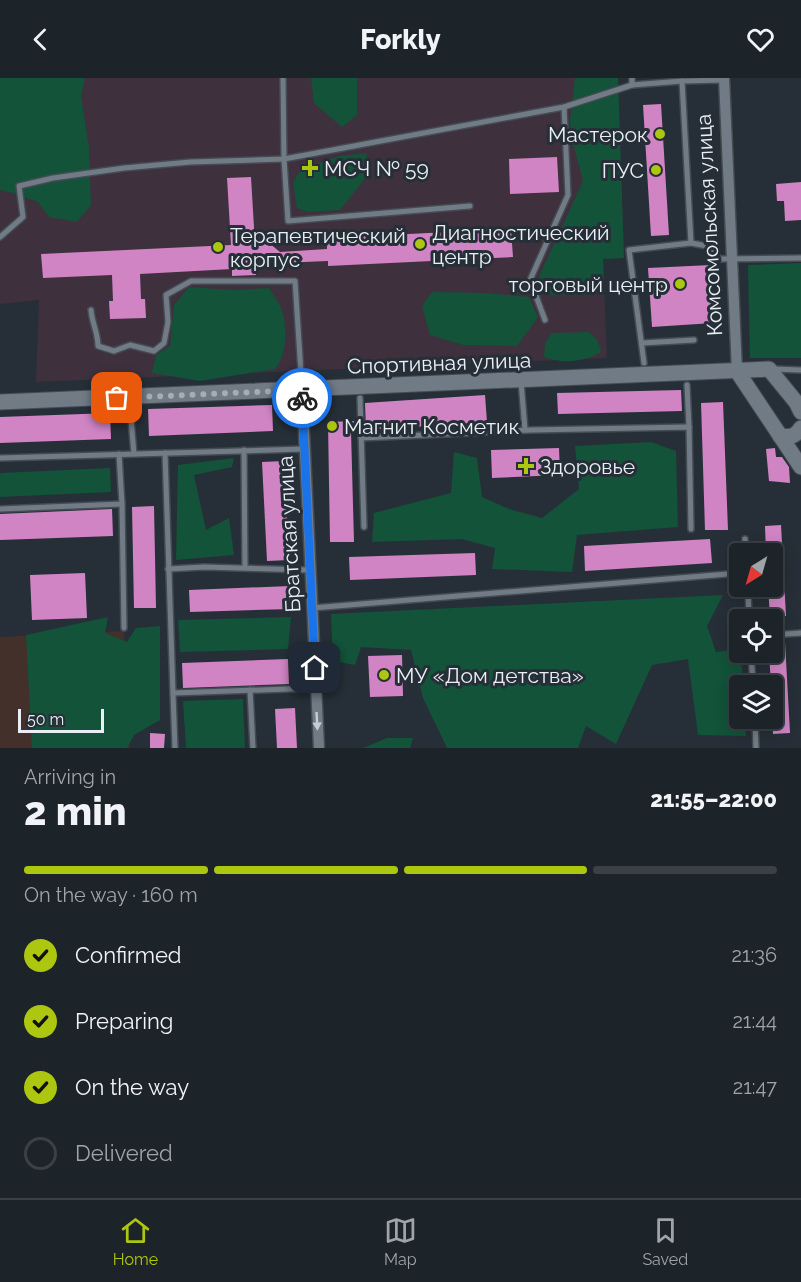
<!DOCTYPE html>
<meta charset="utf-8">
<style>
:root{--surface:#1c2329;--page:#252b31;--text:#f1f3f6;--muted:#a0a4a8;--line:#3a4046;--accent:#adc60f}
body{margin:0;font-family:Raleway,sans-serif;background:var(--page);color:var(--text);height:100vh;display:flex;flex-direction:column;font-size:22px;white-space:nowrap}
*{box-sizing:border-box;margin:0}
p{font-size:20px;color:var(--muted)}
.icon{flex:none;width:33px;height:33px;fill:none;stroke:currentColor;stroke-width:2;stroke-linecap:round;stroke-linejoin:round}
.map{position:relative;height:670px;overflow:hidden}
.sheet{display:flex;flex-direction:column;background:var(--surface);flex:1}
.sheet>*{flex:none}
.needle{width:39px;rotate:217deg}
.tools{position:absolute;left:729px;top:465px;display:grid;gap:12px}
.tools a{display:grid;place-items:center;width:54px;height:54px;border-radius:6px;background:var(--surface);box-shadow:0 3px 15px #0003,0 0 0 2px var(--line);font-size:30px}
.scale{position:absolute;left:18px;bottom:15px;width:86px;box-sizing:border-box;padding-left:6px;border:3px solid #eaeff5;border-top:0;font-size:16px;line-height:21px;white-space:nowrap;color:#eaeff5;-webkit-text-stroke:4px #262f37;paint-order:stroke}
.pin{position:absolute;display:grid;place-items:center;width:51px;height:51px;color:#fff;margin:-26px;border-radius:12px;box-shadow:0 3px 9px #0006}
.courier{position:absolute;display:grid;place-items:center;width:60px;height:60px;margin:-30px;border:4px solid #1a73e8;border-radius:50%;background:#fff;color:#222;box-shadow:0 2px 8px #0007}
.head em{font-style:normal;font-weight:800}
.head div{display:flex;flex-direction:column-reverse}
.head{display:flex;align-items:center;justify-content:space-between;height:102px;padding:0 24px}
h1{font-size:39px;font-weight:800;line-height:45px}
.bar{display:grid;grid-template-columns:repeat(4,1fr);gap:9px 6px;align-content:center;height:72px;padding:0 24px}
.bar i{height:8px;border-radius:4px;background:var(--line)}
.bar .active{background:var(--accent)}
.bar p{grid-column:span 4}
ol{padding:0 24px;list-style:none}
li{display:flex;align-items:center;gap:18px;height:66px}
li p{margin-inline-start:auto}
li .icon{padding:6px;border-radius:50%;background:var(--accent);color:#111;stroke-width:4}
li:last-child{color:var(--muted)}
li i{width:33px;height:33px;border:3px solid var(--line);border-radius:50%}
header{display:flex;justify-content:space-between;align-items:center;height:78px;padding:0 24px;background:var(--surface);font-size:27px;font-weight:800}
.tabs{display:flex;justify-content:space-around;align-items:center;height:84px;border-top:2px solid var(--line);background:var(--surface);font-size:16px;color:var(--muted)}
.tabs a{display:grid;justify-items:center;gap:3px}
.tabs .active{color:var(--accent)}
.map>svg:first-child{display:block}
</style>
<header><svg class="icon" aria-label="back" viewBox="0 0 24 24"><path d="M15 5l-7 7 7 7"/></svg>Forkly<svg class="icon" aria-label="heart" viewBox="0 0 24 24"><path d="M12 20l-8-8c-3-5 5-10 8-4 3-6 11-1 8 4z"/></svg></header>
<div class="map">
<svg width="801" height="670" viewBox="0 0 801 670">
<rect width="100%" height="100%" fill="#262f37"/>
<!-- education -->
<polygon fill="#43302a" points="124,553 130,670 0,670 0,559"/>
<!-- medical -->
<polygon fill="#3e303d" points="0,0 618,0 624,180 603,181 607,280 36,304 39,222 0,226"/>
<!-- green -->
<g fill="#125339">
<polygon points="0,0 85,0 81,18 89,70 91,127 77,144 49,139 38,124 13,115 0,112"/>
<polygon points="311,0 357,0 357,37 342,49 314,25"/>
<polygon points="575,0 618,0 624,180 603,181 604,211 587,217 552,217 536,205 583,103 571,58 570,43"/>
<polygon points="366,75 370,94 340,132 308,134 297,130 293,105 300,92 339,78"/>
<polygon points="801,185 801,280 750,280 748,187"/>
<path d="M 189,209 L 232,212 L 269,210 C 274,218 281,227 283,236 C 287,252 287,277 275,291 L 200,303 L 152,295 L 156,277 L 170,268 L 174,227 Z"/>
<polygon points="432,214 485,215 529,219 538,239 517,268 463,267 430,257 422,228"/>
<path d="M 589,254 L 598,263 L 601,274 C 586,284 561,286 544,279 L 545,265 L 552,255 Z"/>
<polygon points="651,364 676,373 678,449 577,457 572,494 492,491 495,470 462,461 372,464 374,435 451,415 454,374 477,380 482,419 509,431 542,440 579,411 575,368"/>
<polygon points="234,380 232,389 194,397 206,452 229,440 234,477 176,482 178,387"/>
<polygon points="110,390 111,414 0,419 0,395"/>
<polygon points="723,517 707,548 716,574 739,571 741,575 743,607 740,608 740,640 745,641 746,658 698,657 688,581 652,587 616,666 586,648 578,670 447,670 423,620 411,572 361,569 355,587 333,583 331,536"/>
<polygon points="108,539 105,555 127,564 136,550 160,548 160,642 134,657 127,670 32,670 26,557"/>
<polygon points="291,539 288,571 180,574 178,542"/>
<polygon points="243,621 245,670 186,670 183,623"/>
<polygon points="387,660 413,660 410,670 363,670"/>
</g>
<!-- building -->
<g fill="#d084c4">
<polygon points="661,26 669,157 651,158 643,27"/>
<polygon points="557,79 559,114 510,116 509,81"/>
<polygon points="251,99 255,166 259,166 263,160 280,174 327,171 327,160 511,151 513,179 328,188 328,183 280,185 269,176 255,177 256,197 232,198 232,191 140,196 141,221 145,221 146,240 110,241 109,223 113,223 112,197 43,200 41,176 231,167 227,100"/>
<polygon points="801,104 801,142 785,143 784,123 777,123 776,106"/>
<polygon points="711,187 713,245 652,249 648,190"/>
<polygon points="681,312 682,333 558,336 557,315"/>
<polygon points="485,317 487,344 366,352 365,325"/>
<polygon points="723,324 728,452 705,452 701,325"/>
<polygon points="272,327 273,353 149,358 148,331"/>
<polygon points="110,335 111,361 0,365 0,339"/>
<polygon points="356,343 356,353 351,353 354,464 330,464 328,344"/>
<polygon points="559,370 560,397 492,400 491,372"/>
<polygon points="775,370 776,379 782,379 789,389 790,405 769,403 766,371"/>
<polygon points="284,383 289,482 267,483 262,384"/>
<polygon points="154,428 156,530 134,530 132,429"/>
<polygon points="112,431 113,458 0,462 0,436"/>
<polygon points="781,447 786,538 770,539 768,508 772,508 772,476 766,476 765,448"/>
<polygon points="710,461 712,485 585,493 584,468"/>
<polygon points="475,475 476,497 350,502 349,479"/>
<polygon points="85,495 87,540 32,542 30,497"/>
<polygon points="290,508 291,531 190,534 189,512"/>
<polygon points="785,564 790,655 773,656 772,608 771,608 769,574 772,574 772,565"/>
<polygon points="402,577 403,618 370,619 368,578"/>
<polygon points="288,581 289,606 183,610 182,585"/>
<polygon points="295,630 297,670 277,670 275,631"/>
<polygon points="150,655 165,656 164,670 150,670"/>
</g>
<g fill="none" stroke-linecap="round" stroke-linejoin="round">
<!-- lane casing -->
<g stroke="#444b52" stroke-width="8">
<g id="lane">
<polyline points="283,0 284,81 288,143 470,128"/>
<polyline points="632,0 632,7 682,3"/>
<polyline points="724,2 682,3 691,165 707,168 720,181 801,180"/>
<polyline points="0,159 23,139 19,108 53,100 124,90 190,84 284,81 564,29 632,7"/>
<path d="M 91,232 C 92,245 98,255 98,268 L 114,273 L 130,267 L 154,273 L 164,265 L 168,244 L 166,217 L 191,203 L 295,203 L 302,310"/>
<polyline points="545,242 530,202 568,117 564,29"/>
<polyline points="642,265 694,262"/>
<polyline points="644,285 629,172 691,165"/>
<polyline points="774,291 801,292"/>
<polyline points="521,303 525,352"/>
<polyline points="687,307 689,349"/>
<polyline points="360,320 364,449"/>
<polyline points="130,330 134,376"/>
<polyline points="361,360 531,352 689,349 691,451"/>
<polyline points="244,372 245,490"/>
<polyline points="165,375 173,615 316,610"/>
<polyline points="0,380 304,371"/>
<polyline points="122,426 124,550"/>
<polyline points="0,431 122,426 119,376"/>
<polyline points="745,461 746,476"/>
<polyline points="168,491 204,489 310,492"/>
<polyline points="748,508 749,542"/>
<polyline points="312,530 740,495"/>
<polyline points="772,557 801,555"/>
<polyline points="751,574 753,608"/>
<polyline points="250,612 253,670"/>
<polyline points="173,615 175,670"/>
<polyline points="755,640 756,670"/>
</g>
</g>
<!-- street casing -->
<g stroke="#444b52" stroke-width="13">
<g id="street">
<polyline points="724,0 737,293"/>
<polyline points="302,311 319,670"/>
</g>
</g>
<!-- secondary casing -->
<g stroke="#444b52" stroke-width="17">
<g id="secondary">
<polyline points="737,293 801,389"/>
<polyline points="0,324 769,291 796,324 801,334"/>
<path d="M 780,358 C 791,359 795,359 801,350"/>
</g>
</g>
<!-- lane -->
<use href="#lane" stroke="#717b85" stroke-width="5"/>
<!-- street -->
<use href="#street" stroke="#717b85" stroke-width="10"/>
<!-- secondary -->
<use href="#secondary" stroke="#717b85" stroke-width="15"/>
</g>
<!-- one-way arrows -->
<defs><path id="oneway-solid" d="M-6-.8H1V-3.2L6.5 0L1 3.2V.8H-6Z" transform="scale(1.5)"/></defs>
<use fill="#c6ccd3" href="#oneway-solid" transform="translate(317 643) rotate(87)"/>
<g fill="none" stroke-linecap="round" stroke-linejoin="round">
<!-- done -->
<polyline stroke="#a5acb2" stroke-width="6" stroke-dasharray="0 10.8" points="117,320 302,312 302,320"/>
<!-- route -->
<polyline stroke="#1a73e8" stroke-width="8" points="302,320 315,590"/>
</g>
<!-- markers -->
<g fill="#adc60f" stroke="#262f37" stroke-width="2">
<circle cx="660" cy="56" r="6"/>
<path d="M307 81h6v6h6v6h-6v6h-6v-6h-6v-6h6z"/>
<circle cx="656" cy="92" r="6"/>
<circle cx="420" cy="166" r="6"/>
<circle cx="218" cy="169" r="6"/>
<circle cx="680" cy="206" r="6"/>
<circle cx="332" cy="348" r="6"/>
<path d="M523 379h6v6h6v6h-6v6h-6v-6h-6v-6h6z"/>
<circle cx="384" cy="597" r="6"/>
</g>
<g text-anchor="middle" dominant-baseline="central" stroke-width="6" stroke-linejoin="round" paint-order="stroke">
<!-- poi labels -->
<g font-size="21" fill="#eaeff5" stroke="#262f37" text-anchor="start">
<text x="648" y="56" text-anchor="end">Мастерок</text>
<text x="324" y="90">МСЧ № 59</text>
<text x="644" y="92" text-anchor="end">ПУС</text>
<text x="432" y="154">Диагностический<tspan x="432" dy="24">центр</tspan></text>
<text x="230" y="157">Терапевтический<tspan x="230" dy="24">корпус</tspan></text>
<text x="668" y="206" text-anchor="end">торговый центр</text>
<text x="344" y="348">Магнит Косметик</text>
<text x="540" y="388">Здоровье</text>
<text x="396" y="597">МУ «Дом детства»</text>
</g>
<!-- street labels -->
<g font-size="21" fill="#eaeff5" stroke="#262f37">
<text transform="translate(709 147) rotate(-93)">Комсомольская улица</text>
<text transform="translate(439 285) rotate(-2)">Спортивная улица</text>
<text transform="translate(289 456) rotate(-93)">Братская улица</text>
</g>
</g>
</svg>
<div class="tools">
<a><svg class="needle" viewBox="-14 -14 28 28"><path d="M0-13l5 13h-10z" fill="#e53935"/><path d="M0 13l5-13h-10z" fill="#a0a4a8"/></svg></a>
<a><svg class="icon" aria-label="locate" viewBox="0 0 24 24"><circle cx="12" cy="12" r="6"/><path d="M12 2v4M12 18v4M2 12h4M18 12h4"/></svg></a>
<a><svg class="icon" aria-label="layers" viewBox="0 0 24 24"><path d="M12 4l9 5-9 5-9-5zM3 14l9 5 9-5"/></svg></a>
</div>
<div class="scale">50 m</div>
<div class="pin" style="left:117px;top:320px;background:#ea580c"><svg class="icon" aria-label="bag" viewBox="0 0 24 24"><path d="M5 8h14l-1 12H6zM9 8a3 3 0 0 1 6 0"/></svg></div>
<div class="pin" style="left:315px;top:590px;background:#1f2937"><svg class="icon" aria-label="home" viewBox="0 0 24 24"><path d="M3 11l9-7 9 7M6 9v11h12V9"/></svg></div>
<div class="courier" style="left:302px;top:320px"><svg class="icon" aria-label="bike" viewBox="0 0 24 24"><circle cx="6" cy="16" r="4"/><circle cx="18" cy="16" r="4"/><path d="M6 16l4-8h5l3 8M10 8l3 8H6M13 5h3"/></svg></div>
</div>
<section class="sheet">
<div class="head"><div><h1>2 min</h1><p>Arriving in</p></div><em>21:55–22:00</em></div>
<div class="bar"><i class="active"></i><i class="active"></i><i class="active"></i><i></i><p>On the way · 160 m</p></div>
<ol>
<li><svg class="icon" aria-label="check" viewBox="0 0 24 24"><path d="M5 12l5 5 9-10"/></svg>Confirmed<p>21:36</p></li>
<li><svg class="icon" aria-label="check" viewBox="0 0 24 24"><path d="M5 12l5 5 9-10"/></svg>Preparing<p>21:44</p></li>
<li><svg class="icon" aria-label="check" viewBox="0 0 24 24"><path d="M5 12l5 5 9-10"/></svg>On the way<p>21:47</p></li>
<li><i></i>Delivered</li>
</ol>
</section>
<nav class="tabs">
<a class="active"><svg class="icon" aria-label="home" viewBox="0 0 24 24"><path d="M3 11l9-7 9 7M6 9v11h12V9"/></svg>Home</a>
<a><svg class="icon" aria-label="map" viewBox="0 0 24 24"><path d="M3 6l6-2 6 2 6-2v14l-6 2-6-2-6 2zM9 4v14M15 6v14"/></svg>Map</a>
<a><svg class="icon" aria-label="saved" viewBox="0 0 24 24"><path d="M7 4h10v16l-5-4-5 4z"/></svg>Saved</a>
</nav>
